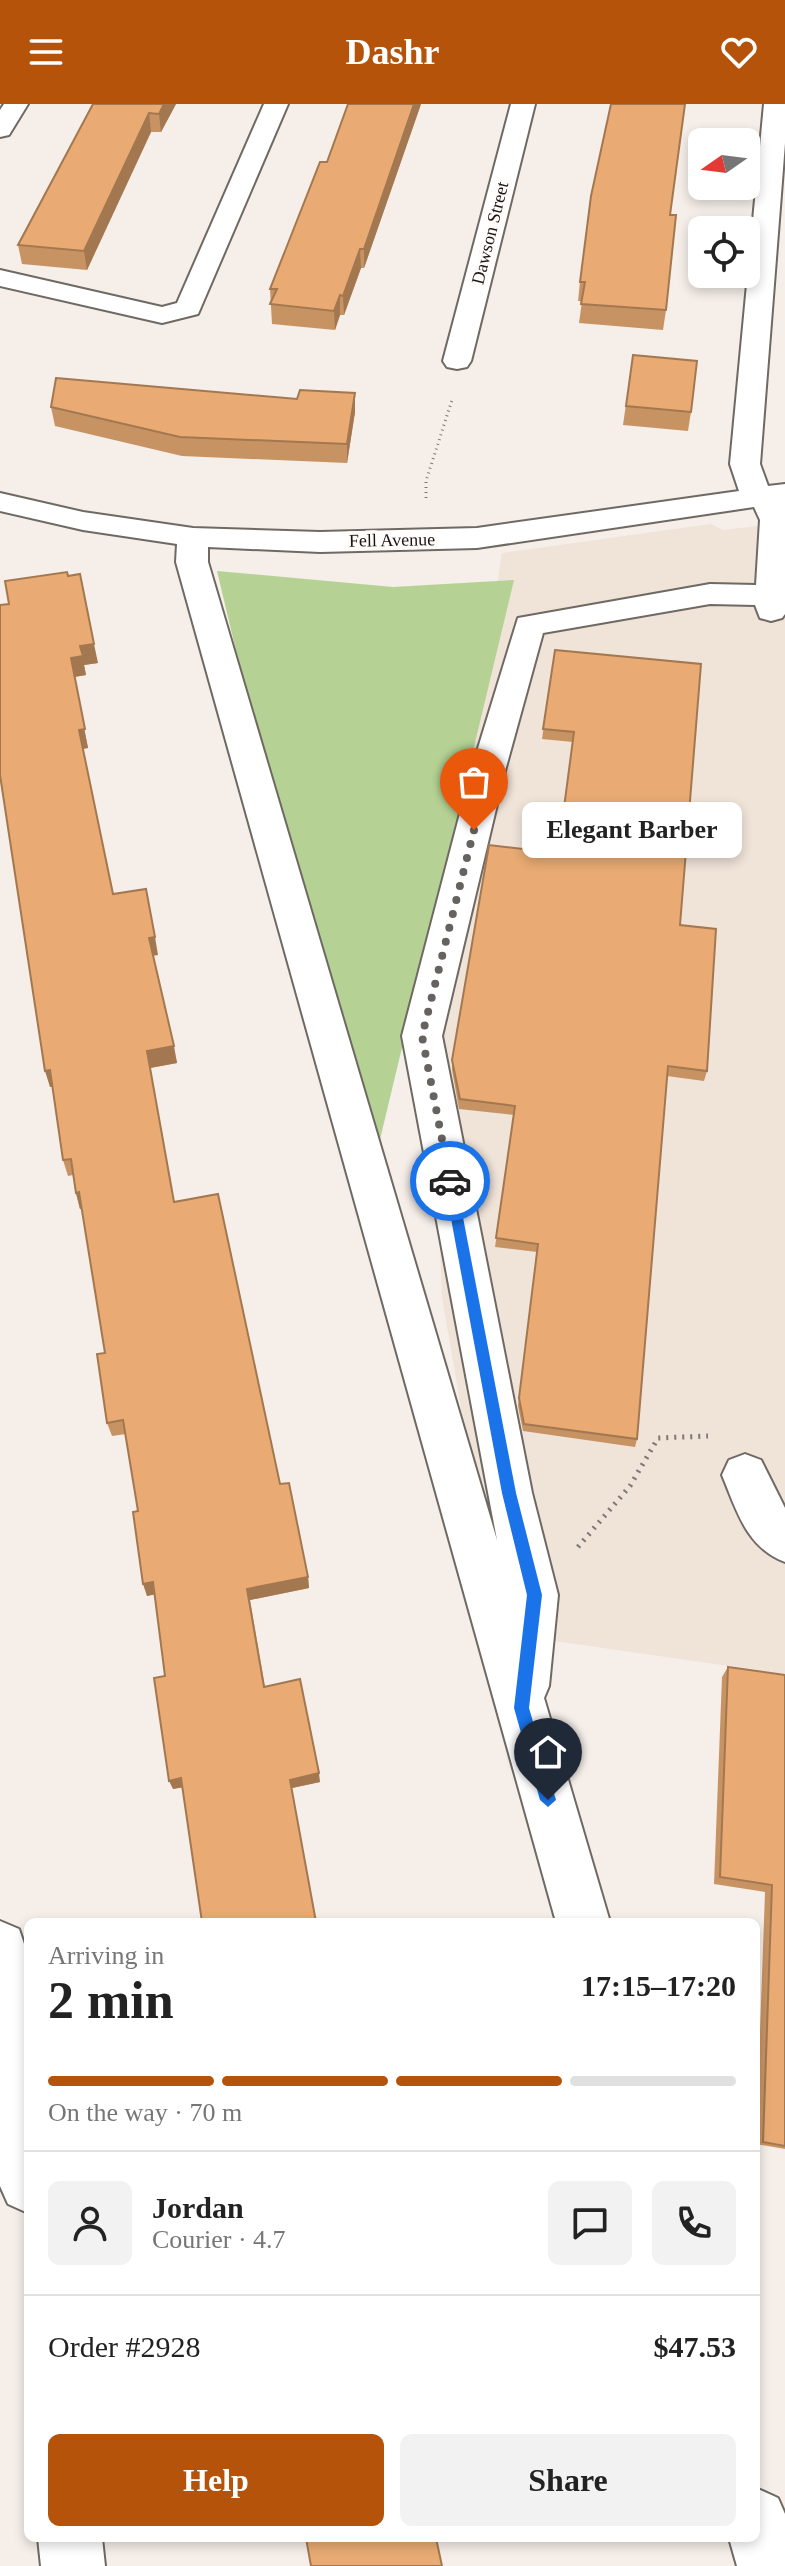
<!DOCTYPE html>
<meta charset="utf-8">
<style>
:root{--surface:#fff;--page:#f2f2f2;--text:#222;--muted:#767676;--line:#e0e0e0;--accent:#b45309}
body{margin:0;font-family:"Times New Roman",serif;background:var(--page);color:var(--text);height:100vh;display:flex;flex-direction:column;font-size:30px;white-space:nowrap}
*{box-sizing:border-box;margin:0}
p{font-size:26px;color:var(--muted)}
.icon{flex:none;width:44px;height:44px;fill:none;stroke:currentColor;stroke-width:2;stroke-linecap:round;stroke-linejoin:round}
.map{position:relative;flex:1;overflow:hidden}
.sheet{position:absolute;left:24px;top:1814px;width:736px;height:624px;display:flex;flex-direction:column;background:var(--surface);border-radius:12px;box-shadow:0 4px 12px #0003}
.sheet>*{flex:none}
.needle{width:52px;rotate:256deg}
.fabs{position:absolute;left:688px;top:24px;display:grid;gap:16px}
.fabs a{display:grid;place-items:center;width:72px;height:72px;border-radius:12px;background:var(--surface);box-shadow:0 4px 12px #0003;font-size:40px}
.pin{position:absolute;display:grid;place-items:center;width:68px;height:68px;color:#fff;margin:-82px -34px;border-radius:50% 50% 50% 0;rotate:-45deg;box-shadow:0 0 8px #0007}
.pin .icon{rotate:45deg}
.courier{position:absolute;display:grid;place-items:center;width:80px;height:80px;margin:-40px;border:6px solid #1a73e8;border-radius:50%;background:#fff;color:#222;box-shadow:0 2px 10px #0007}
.bubble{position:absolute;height:56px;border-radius:12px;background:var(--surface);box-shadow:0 4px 12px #0003;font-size:26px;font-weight:600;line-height:56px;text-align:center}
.summary em{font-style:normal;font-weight:600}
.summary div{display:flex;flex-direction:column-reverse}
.summary{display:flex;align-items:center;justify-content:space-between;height:136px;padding:0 24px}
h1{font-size:52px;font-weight:600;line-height:60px}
.bar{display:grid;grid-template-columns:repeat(4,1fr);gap:12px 8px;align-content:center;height:96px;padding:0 24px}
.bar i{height:10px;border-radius:6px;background:var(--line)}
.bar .current{background:var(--accent)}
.bar p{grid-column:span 4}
.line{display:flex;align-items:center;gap:20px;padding:0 24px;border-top:2px solid var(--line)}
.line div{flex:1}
.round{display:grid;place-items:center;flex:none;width:84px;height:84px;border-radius:12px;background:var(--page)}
.cta{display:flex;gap:16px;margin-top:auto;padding:16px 24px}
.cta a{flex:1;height:92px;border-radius:12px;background:var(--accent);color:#fff;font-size:32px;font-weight:600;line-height:92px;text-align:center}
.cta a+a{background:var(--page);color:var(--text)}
header{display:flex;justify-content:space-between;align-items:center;height:104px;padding:0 24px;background:var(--accent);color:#fff;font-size:36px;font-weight:600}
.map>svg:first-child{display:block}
</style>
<header><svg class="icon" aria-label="menu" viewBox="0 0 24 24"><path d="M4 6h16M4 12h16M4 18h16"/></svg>Dashr<svg class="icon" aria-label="heart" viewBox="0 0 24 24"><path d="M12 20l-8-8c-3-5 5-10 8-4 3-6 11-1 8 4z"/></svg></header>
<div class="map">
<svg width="785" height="2462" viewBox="0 0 785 2462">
<rect width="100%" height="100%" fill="#f5eee9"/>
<!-- built -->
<polygon fill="#f0e3d8" points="785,419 785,1570 500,1529 442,1193 431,928 502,449 711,420 723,426"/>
<!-- green -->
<polygon fill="#b5d294" points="217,467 393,483 514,476 371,1073 337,969"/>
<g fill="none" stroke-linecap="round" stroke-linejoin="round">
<!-- minor casing -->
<g stroke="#6f6964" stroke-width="4">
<g id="minor">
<polygon points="4,0 28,0 9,31 0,33 0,6"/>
<polygon points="264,0 288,0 198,210 162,219 0,182 0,166 162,203 177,199"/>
<polygon points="511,0 535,0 471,257 467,263 457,265 447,263 443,257"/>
<path d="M 764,0 L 785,0 L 785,39 L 760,360 L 768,382 L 785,380 L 785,510 L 782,514 L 771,517 L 760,514 L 755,501 L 710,500 L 543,529 L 505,667 L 442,932 L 532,1389 L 558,1491 L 549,1582 L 544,1594 L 610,1818 L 556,1818 L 176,458 L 177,440 L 83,426 L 0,407 L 0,389 L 83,408 L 193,424 L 320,428 L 477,424 L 739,387 L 730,360 ZM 754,403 L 760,416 L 756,481 L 710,480 L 518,514 L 471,667 L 402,932 L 497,1436 L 208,458 L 208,443 L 320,448 L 477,444 Z"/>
<path d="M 745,1350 L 761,1356 L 785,1404 L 785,1458 C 746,1443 737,1407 722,1371 L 729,1356 Z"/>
<polygon points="0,1817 19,1825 28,1852 28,2109 8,2100 0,2082"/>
<polygon points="756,2384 778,2394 785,2410 785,2462 737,2462 729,2434 756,2434"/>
<polygon points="38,2434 102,2434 105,2462 41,2462"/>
</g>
</g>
<!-- path-far1 -->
<polyline stroke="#7d7875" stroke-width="3" stroke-dasharray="1 4" stroke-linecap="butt" points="426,394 426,377 452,296"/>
<!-- path -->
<polyline stroke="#7d7875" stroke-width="5" stroke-dasharray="2 6" stroke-linecap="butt" points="578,1443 630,1382 658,1334 708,1332"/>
<!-- minor -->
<use href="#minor" fill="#fff" fill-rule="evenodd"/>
</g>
<!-- wall -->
<g fill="#c89363">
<polygon points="93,0 176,0 161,28 151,28 87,166 22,160 18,141"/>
<polygon points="421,0 364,164 361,164 344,211 340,211 335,226 272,220 270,185 327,58"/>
<polygon points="670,111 666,206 663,226 579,219 582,197 578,197 580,178"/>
<polygon points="633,251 691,308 688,327 623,321"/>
<polygon points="51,303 355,308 347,359 182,352 55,322"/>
<polygon points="0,501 98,559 84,561 86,571 74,573 88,644 82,645 113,790 158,851 153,851 177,959 150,964 174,1098 280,1380 308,1473 309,1484 250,1496 265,1583 320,1678 292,1684 182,1683 173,1685 165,1572 155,1490 147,1492 138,1407 126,1330 112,1332 107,1319 105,1249 82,1104 80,1105 76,1089 73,1071 68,1072 63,1056 52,983 50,983"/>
<polygon points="555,546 680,821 707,967 704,977 667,972 637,1335 635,1343 523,1327 518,1302 537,1148 495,1143 514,1011 459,1005 452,966 452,956 558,749 573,638 542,635"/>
<polygon points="728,1563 785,1571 785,2045 756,2040 765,1788 714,1780 722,1573"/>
</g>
<!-- shaded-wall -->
<g fill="#a37850">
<polygon points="164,0 176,0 161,28 159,10"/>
<polygon points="414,0 421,0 364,164 364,145"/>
<polygon points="149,9 151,28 87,166 84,147"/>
<polygon points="360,145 361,164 344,211 343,192"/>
<polygon points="340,191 340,211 335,226 334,207"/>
<polygon points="355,289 355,308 347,359 347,340"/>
<polygon points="94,540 98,559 84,561 86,571 74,573 88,644 82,645 79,626 71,554 80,542"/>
<polygon points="155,833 158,851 152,852 149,834"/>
<polygon points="174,942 177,959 150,964 147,947"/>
<polygon points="50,966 55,982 50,983 45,967"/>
<polygon points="79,1088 84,1104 80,1105 76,1089"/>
<polygon points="308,1473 309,1484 250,1496 247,1485"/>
<polygon points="153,1478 157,1490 147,1492 143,1480"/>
<polygon points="319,1669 320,1678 292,1684 290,1676"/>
<polygon points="181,1674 185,1683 173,1685 169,1677"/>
</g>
<!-- building -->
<g fill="#e9ab73" stroke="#a37850" stroke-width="2">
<polygon points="93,0 164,0 159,10 149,9 84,147 18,141"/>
<polygon points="348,0 414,0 364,145 360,145 343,192 340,191 334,207 270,200 277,185 270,185 285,147 320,58 327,58"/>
<polygon points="611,0 685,0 670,111 676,111 666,206 581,200 585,178 580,178 591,92"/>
<polygon points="633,251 697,257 691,308 626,302"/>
<polygon points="56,274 297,295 300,286 355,289 347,340 180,333 51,303"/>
<polygon points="67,468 68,472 80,470 94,540 80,542 83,552 71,554 85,625 79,626 113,790 146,785 155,833 149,834 174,942 147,947 174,1098 218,1090 280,1380 289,1379 308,1473 247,1485 264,1583 300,1575 319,1669 290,1676 316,1818 202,1818 181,1674 169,1677 154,1574 165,1572 153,1478 143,1480 133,1408 138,1407 123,1316 107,1319 97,1250 105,1249 79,1088 76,1089 71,1055 63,1056 50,966 45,967 0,671 0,501 9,500 5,477"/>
<polygon points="555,546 701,560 680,821 716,825 707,967 668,962 637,1335 524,1320 519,1294 538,1140 496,1134 515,1002 460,995 452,956 489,741 558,749 574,628 543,625"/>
<polygon points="728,1563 785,1571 785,2042 763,2038 772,1781 720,1773"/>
<polygon points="306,2434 436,2434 442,2462 311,2462"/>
</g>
<!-- route -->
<polygon fill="#1a73e8" points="450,1072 456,1077 516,1389 542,1491 529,1604 556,1696 548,1703 540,1696 514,1604 527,1491 502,1389 444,1077"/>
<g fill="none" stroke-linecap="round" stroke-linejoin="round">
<!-- done -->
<polyline stroke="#65625f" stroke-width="8" stroke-dasharray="0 14.4" points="450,1077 422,932 474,726"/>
</g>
<g text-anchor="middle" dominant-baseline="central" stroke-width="7" stroke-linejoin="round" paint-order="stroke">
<!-- far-street labels -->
<g font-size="18" fill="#181614" stroke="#fffcfa">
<text transform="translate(490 129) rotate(-76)">Dawson Street</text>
<text transform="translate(392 436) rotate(-1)">Fell Avenue</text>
</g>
</g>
</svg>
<div class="fabs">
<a><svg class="needle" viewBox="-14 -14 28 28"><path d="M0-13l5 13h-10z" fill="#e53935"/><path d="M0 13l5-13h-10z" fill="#767676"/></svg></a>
<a><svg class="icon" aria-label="locate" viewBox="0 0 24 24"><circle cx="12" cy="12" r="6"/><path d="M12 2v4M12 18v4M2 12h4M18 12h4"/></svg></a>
</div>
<div class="pin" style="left:474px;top:726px;background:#ea580c"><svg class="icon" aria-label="bag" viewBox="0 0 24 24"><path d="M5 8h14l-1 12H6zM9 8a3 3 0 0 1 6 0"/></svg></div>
<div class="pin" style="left:548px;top:1696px;background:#1f2937"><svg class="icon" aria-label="home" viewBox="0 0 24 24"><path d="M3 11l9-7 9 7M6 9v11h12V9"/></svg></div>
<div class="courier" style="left:450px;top:1077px"><svg class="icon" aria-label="car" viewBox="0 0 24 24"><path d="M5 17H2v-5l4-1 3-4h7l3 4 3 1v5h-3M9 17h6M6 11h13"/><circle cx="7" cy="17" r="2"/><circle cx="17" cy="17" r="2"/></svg></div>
<div class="bubble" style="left:522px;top:698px;width:220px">Elegant Barber</div>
<section class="sheet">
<div class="summary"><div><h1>2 min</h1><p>Arriving in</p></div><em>17:15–17:20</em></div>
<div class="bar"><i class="current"></i><i class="current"></i><i class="current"></i><i></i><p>On the way · 70 m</p></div>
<div class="line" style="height:144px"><a class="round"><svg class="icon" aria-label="person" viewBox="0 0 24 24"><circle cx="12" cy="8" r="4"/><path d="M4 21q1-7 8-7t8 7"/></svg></a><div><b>Jordan</b><p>Courier · 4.7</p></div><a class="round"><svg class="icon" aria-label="chat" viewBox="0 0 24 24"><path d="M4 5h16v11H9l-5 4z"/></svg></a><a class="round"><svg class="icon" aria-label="phone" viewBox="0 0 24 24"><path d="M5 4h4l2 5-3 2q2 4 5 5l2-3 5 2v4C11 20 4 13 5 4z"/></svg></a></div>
<div class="line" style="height:104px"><div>Order #2928</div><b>$47.53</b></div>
<div class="cta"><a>Help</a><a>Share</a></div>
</section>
</div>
